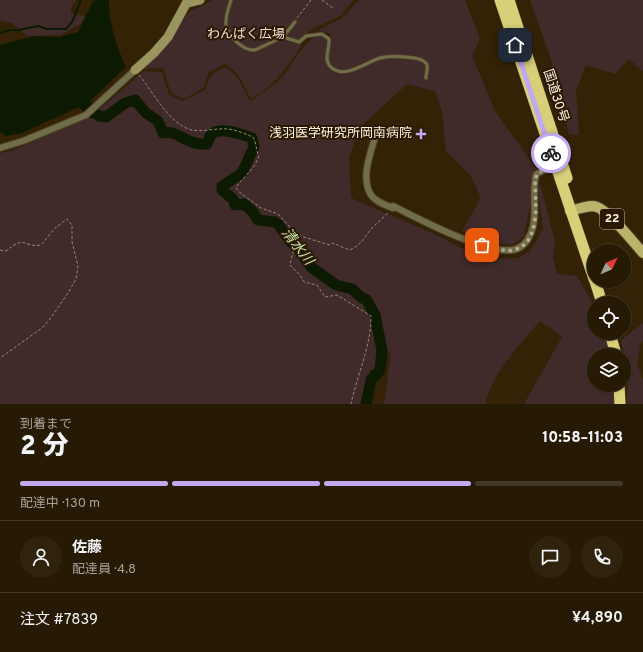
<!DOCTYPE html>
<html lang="ja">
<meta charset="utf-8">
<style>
:root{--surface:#271a04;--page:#2f230e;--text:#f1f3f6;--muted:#a4a19a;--line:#433826;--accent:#c1a8f3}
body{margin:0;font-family:Overpass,"Noto Sans JP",sans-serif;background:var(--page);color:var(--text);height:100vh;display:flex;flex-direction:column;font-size:15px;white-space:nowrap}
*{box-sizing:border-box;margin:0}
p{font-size:13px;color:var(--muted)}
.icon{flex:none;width:22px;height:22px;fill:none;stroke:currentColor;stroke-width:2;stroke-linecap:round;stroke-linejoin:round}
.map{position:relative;height:404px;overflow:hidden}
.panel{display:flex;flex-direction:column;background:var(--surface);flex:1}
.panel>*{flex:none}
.needle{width:26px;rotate:46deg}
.buttons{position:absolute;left:587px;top:244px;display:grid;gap:8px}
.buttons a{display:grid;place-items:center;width:44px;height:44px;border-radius:50%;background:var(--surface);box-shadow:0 1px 3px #0004,0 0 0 1px var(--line);font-size:20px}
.pin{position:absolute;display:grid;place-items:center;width:34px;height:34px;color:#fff;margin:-17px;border-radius:8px;box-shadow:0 2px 6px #0006}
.courier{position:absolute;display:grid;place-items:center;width:40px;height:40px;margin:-20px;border:3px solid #c1a8f3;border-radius:50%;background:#fff;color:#222;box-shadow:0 1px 5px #0007}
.summary em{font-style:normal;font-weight:800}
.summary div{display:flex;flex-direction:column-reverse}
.summary{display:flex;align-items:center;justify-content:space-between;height:68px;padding:0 20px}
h1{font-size:26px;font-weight:800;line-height:30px}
.bar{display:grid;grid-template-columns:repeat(4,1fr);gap:6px 4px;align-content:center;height:48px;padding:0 20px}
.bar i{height:5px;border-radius:3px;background:var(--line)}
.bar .active{background:var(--accent)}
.bar p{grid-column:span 4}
.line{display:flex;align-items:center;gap:10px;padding:0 20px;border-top:1px solid var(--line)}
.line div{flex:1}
.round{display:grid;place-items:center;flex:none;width:42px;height:42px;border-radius:21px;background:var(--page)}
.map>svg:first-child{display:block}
</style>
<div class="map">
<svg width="643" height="404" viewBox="0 0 643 404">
<rect width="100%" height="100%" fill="#342206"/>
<!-- green -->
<g fill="#412b2a">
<polygon points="0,0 76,0 71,7 71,13 85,16 81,24 60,35 27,36 12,23 0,20"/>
<path d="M 213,0 L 354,0 L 340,16 L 314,28 L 300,39 L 289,38 L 282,33 L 285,40 L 296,44 L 304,41 C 290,64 275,86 251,99 C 244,86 239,70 225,64 L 209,72 L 204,87 L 184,99 L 171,93 L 163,68 L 143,69 L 165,47 L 185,16 L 191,11 Z"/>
<path d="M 359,0 L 465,0 L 480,39 L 472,56 L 495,111 L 537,170 L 530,180 L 530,206 L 524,236 L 512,245 L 483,242 L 462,231 L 481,198 L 471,176 L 446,151 L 442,111 L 435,91 L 407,84 L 359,128 L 349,158 L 351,198 L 434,234 L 485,260 L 518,258 L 530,251 L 543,229 L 538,192 L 540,184 L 555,242 L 553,257 L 557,274 L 577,276 L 594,306 L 594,333 L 605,333 L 612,355 L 594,355 L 594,385 L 616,385 L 615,404 L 524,404 L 562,337 L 540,321 C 523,341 488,378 486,404 L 384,404 L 391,353 L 382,351 L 378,358 L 377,368 L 370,370 L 365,392 L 360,404 L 0,404 L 0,153 L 11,151 L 93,115 L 144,71 L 162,72 L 169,95 L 183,101 L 205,90 C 210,77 213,69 227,68 L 237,77 L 250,101 C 262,94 277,84 286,73 C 294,63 313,22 329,42 L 332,42 L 330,34 L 322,31 L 314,33 L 342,18 Z"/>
<polygon points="530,0 643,0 643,71 629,59 615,74 586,65 576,91 579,135 569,134 551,59"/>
<polygon points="643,323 643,341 640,345 637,364 643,380 643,404 627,404 628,380 621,340"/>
</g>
<!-- water -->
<path fill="#0d1a02" d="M 96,0 L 109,0 C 108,22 117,48 126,67 L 90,101 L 102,115 L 102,119 L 90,118 L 79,107 L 22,133 L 6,136 L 0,132 L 0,45 L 34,36 L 60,37 L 78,32 L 92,3 Z"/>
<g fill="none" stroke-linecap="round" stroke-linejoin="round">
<!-- stream -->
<polyline stroke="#0d1a02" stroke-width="2" points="0,33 10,30 19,30 38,26 47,29 66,29 72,22 81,0"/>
<!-- river -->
<path stroke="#0d1a02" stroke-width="11" d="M 90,109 L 99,116 L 106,117 L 125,103 L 135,100 L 146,113 L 158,121 L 163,133 C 177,129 187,146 207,144 C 208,142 209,137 211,135 C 219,125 243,135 252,138 L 254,147 L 242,173 L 222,186 L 222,190 L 233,199 L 235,205 L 244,204 L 253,212 L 258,220 L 275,222 L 278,224 L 291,242 L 298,248 L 311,267 L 336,285 L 352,289 L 362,298 L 366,299 L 375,315 L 382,350 L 380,370 L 371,380 L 366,404"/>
<!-- lane casing -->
<g stroke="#503f25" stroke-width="4.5">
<g id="lane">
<path d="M 231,0 C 229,7 225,17 226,25 C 228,36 243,51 255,50 L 283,37 L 299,42 L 306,36 L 322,34 L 329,39 C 330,47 324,58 329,65 C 342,82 366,62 380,58 C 389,56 424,55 427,65 C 428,69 426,74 426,78"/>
<polyline points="283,37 295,22"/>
</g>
</g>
<!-- street casing -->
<g stroke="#503f25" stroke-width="8">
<g id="street">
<path d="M 376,134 C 371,152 360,178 371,195 C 376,202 385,205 393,208 L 393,206 C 419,219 485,254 512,250 C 520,249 527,243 530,235 C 539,217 531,194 536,175 L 538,173 L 557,164"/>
<polyline points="0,148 23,141 86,115 135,70"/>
</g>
</g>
<!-- secondary casing -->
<g stroke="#503f25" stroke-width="10">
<g id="secondary">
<polyline points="188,3 200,0"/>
<polyline points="135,70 154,53 168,37 188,0"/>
</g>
</g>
<!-- primary casing -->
<g stroke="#503f25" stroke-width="12">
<path id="primary" d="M 570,211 C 579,209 589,204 597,207 C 609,211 634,243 643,253"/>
</g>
<!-- highway casing -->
<g stroke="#503f25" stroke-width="12">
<g id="highway">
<polyline points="500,0 594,279"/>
<polyline points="509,0 567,178"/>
<polyline points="595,281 602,303"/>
<polyline points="610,333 616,355"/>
<polyline points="619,385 620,404"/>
</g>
</g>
<!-- path -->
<g stroke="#978871" stroke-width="1" stroke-dasharray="3 2" stroke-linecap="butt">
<polyline points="322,0 333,8"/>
<polyline points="297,18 311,0"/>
<path d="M 139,75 C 153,92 170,125 192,130 C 203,132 216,128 227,129 C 235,129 245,134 253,137 C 257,143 255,149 259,156 L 255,165 L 236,187 L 238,191 L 261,208 L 278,214 L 297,235 L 330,245 L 333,243 L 349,250 C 361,246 364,237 372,228 C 377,223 383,218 388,213"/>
<path d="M 297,236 L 290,265 L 300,275 L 304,282 L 317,285 L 325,297 L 337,295 L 371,316 C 371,347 357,375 351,404"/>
<path d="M 0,250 L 6,251 C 27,234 22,248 41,245 L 55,228 L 67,219 L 72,225 L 72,242 L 78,266 L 76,279 L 68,293 L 50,319 L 42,328 L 0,358"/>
</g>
<!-- lane -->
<use href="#lane" stroke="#706d4b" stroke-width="3"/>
<!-- street -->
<use href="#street" stroke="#706d4b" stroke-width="6"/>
<!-- secondary -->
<use href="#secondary" stroke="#9a955e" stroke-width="9"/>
<!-- primary -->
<use href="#primary" stroke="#bab36c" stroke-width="10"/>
<!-- highway -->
<use href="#highway" stroke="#d8cf78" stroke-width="11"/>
</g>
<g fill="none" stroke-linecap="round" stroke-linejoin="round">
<!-- done -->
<path stroke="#b7a994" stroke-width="4" stroke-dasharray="0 7.2" d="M 482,245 C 492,247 503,252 513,250 C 542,244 535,200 535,179 L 538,173 L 555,165 L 551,153"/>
<!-- route -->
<polyline stroke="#c1a8f3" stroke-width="5" points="515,45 551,153"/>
</g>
<!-- markers -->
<path fill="#c1a8f3" stroke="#2a1900" stroke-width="1.5" d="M419 128h4v4h4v4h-4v4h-4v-4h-4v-4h4z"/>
<g text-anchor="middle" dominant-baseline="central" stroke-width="4" stroke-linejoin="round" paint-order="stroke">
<!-- shield labels -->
<rect fill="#2a1900" stroke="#beb19e" stroke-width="1" x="600" y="209" width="24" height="20" rx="3"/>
<g font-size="12" font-weight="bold" fill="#fdf2e1">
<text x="612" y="219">22</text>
</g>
<!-- park labels -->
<g font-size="13" fill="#f9dcdb" stroke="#2a1900">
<text x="246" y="35">わんぱく広場</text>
</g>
<!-- street labels -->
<g font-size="13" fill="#fdf2e1" stroke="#2a1900">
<text transform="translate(555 96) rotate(72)">国道30号</text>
</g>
<!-- poi labels -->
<g font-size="13" fill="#fdf2e1" stroke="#2a1900" text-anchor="end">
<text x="412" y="134">浅羽医学研究所岡南病院</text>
</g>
<!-- water labels -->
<g font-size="14" font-style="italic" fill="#cbe9b2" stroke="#2a1900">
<text transform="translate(297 247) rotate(52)">清水川</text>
</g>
</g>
</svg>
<div class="buttons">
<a><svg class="needle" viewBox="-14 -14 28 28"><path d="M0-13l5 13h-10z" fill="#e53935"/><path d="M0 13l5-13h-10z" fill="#a4a19a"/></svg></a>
<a><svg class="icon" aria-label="locate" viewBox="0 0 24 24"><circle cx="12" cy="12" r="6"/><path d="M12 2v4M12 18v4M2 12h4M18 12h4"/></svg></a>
<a><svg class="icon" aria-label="layers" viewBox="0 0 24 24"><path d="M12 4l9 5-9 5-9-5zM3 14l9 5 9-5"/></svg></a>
</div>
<div class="pin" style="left:482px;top:245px;background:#ea580c"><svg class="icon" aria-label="bag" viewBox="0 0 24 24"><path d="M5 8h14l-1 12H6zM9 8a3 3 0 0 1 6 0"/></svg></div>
<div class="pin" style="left:515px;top:45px;background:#1f2937"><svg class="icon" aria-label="home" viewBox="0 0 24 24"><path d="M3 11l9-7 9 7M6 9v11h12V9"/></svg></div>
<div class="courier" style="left:551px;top:153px"><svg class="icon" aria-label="bike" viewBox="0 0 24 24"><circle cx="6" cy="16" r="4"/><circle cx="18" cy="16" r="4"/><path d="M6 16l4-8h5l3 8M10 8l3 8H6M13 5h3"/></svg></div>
</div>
<section class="panel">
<div class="summary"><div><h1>2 分</h1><p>到着まで</p></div><em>10:58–11:03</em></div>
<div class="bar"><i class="active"></i><i class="active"></i><i class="active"></i><i></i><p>配達中 · 130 m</p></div>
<div class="line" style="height:72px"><a class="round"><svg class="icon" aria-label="person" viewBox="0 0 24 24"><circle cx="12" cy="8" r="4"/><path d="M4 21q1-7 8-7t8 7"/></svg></a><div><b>佐藤</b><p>配達員 · 4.8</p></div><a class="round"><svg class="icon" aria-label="chat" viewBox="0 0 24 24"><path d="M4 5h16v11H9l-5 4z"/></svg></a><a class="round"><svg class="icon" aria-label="phone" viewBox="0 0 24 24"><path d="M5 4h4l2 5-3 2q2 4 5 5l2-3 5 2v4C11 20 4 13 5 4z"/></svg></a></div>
<div class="line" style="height:52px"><div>注文 #7839</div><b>¥4,890</b></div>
</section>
